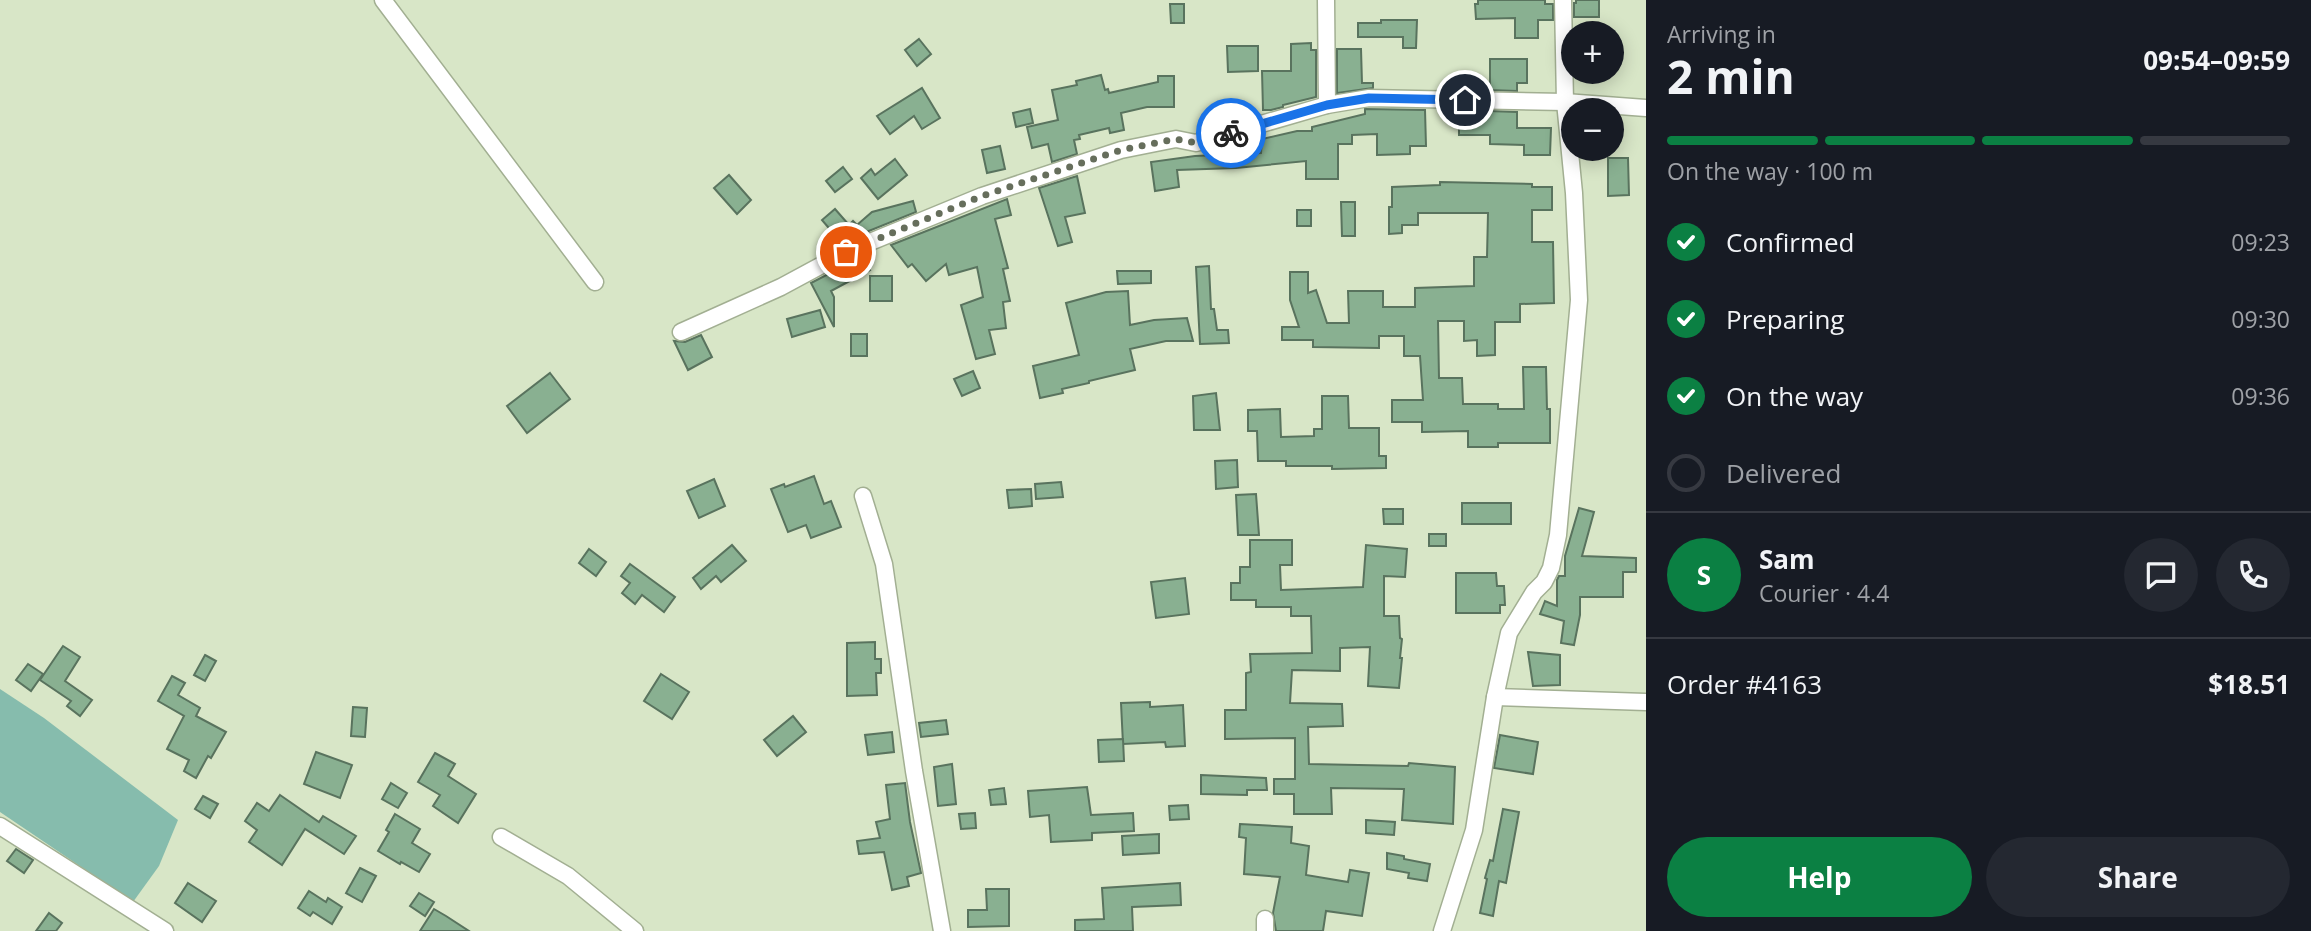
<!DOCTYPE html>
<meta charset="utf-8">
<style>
:root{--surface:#171b24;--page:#242831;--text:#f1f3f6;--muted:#9ea1a6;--line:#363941;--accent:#0b8043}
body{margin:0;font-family:"Open Sans",sans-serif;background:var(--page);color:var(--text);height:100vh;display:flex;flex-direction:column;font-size:26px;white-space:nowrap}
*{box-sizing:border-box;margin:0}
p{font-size:23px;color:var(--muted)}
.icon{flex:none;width:38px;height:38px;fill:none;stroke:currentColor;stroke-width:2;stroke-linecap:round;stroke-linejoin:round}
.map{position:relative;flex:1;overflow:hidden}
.sheet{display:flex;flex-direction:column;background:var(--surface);width:665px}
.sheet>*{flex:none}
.buttons{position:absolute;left:1561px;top:21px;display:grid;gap:14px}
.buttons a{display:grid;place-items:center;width:63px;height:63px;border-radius:50%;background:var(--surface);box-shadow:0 4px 18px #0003;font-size:35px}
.pin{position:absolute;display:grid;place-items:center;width:60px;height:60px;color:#fff;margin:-30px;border:4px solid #fff;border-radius:50%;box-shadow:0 2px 7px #0007}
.courier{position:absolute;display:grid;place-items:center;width:70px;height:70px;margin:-35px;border:5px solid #1a73e8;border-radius:50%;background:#fff;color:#222;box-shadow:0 2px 9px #0007}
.overview em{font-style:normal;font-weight:700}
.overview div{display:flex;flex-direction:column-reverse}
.overview{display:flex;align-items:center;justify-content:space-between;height:119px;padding:0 21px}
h1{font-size:46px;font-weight:700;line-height:52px}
.bar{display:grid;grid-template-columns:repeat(4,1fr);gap:10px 7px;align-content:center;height:84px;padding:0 21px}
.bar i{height:9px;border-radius:5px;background:var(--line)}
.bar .active{background:var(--accent)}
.bar p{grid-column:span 4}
.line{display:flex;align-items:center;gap:18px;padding:0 21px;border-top:2px solid var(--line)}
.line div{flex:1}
.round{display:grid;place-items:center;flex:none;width:74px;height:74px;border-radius:37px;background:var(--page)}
ol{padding:0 21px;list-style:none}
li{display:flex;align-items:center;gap:21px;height:77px}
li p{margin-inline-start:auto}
li .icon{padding:7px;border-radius:50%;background:var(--accent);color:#fff;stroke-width:4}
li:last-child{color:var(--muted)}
li i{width:38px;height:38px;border:4px solid var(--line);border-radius:50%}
.primary-button{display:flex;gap:14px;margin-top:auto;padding:14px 21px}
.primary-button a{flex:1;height:80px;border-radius:42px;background:var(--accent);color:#fff;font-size:28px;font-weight:700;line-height:80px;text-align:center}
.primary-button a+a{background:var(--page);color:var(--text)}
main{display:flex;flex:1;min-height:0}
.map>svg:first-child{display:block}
</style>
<main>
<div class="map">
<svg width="1646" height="931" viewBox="0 0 1646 931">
<rect width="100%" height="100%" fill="#d8e6c7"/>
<!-- water -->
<polygon fill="#86bcad" points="0,689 44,718 178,820 159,866 133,902 0,812"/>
<!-- building -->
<g fill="#89b091" stroke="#59735e" stroke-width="2">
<polygon points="1478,0 1545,0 1545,4 1553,4 1553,20 1538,20 1538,38 1515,38 1515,18 1476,19 1475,4 1478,4"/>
<polygon points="1576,0 1599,0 1599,17 1574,17 1574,3 1576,3"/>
<polygon points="1170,4 1184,4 1184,23 1171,23"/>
<polygon points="1381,20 1417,20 1416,48 1403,48 1403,37 1358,37 1358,23 1381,23"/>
<polygon points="919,39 931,54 917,66 905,50"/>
<polygon points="1311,43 1311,50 1316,50 1316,97 1283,105 1283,107 1271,110 1263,110 1262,71 1291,71 1291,44"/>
<polygon points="1227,46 1258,46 1258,71 1228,72"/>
<polygon points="1337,49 1361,49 1362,83 1373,83 1373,88 1337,93"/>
<polygon points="1490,59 1527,59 1527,83 1517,83 1517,91 1490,90"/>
<polygon points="1101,75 1105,90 1108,89 1109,93 1158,82 1158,76 1174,76 1174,107 1147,107 1121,113 1124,130 1110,133 1109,128 1079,135 1080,139 1074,140 1077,154 1052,162 1048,144 1032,148 1027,127 1058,120 1052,90 1077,85 1076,81"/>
<polygon points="922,88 940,118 922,129 914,116 890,134 877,116"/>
<polygon points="1030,109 1033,123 1016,127 1013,113"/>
<polygon points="1365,109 1425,110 1426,146 1410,146 1410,154 1377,155 1377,134 1352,135 1352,144 1338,144 1338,179 1306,179 1306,161 1236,168 1177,170 1179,187 1155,191 1151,162 1195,156 1261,153 1262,139 1297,131 1312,131 1312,127 1365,114"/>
<polygon points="1459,110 1517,112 1517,128 1551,128 1550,155 1524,155 1524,145 1490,144 1490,135 1459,135"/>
<polygon points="1000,146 1005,169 987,173 982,150"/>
<polygon points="1608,158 1628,158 1629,195 1608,196"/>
<polygon points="895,159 907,175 878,199 861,178 871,169 875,175"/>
<polygon points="843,167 852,179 835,192 826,181"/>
<polygon points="729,175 751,200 737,214 714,188"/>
<polygon points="1077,176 1085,213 1065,217 1072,242 1058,246 1039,188"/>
<polygon points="1440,182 1532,184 1532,187 1552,187 1552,210 1532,210 1532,242 1553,242 1554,303 1520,304 1520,322 1495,322 1495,355 1477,356 1477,340 1464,341 1464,321 1438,321 1439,378 1462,378 1463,404 1498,404 1498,409 1524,409 1523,367 1546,367 1547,409 1550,409 1550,443 1498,443 1498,447 1468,447 1468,431 1422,432 1422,422 1392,422 1392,400 1423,400 1420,356 1404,356 1404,336 1379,336 1379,348 1313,347 1313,340 1282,340 1282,327 1299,327 1290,300 1290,272 1308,272 1308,293 1316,290 1327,323 1349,323 1348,291 1383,291 1383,307 1415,307 1415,288 1474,286 1474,257 1487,257 1488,213 1418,213 1418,225 1402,225 1402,233 1389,234 1389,207 1392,207 1392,187 1440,185"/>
<polygon points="1007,199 1011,215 995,219 1008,268 1003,269 1010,301 1003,302 1006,328 989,330 995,354 976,359 961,305 983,297 977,267 949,275 946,264 926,281 912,264 908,267 891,245"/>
<polygon points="913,201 916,212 844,241 836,231 833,233 822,220 835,209 849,225 853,221 857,225 872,212"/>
<polygon points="1341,202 1355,202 1355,236 1342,236"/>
<rect x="1297" y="210" width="14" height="16"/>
<polygon points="863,256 870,270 831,291 834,297 834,327 811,283"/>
<polygon points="1209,266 1211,309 1214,309 1217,330 1228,330 1229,343 1200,344 1196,267"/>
<polygon points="1117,271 1151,271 1151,283 1118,284"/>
<rect x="870" y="276" width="22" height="25"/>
<polygon points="1128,291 1130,325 1154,320 1187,318 1193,341 1166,341 1130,349 1135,370 1089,381 1089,383 1062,389 1063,393 1040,398 1033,366 1079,355 1066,303 1106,292"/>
<polygon points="820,310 825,327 792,337 787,319"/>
<rect x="851" y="334" width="16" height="22"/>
<polygon points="701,335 712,357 688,370 674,341 685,342"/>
<polygon points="973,371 980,388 962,396 954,379"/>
<polygon points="550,373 570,399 527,433 507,406"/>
<polygon points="1216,393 1220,430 1194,430 1193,396"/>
<polygon points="1322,396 1348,396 1349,428 1379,428 1379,456 1386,456 1386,468 1332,469 1332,466 1286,466 1286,461 1258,461 1257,431 1248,431 1248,410 1280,409 1281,437 1314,436 1314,429 1322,429"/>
<polygon points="1237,460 1238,487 1216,489 1215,461"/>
<polygon points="814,476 824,504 831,501 841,527 811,538 806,525 788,532 771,489 784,484 785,487"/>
<polygon points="714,479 725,506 699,518 687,491"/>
<polygon points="1061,482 1063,497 1036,499 1035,484"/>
<polygon points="1031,489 1032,506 1009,508 1007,490"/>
<polygon points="1256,494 1259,535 1238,535 1236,495"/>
<rect x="1462" y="503" width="49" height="21"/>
<polygon points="1579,508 1594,512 1582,556 1636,558 1636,572 1623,572 1623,597 1580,597 1580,615 1574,645 1561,643 1564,621 1540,614 1545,601 1557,606 1557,580 1559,576 1565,576 1565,556"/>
<polygon points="1383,509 1403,509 1403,524 1384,524"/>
<rect x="1429" y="534" width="17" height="12"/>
<polygon points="1250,540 1292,540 1292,565 1280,565 1281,590 1363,587 1366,545 1407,549 1405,577 1384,576 1384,616 1399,616 1400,638 1402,639 1400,658 1402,658 1399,688 1368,686 1370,647 1340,648 1340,671 1292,670 1290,703 1342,704 1343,726 1308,727 1309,764 1408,766 1409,763 1455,767 1453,824 1402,820 1404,789 1331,788 1332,814 1294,814 1294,794 1274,794 1274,779 1295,779 1295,738 1225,739 1225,710 1246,710 1246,673 1251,672 1250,654 1312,653 1311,616 1291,616 1291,607 1256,607 1256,600 1231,600 1231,583 1240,583 1240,567 1250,567"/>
<polygon points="732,545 746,561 721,582 716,576 701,589 693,578"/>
<polygon points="589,549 606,562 596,576 579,563"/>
<polygon points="630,564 675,597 664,612 642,595 635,604 622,593 630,583 621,576"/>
<polygon points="1456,573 1496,573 1497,586 1504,586 1505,605 1500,605 1500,613 1456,613"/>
<polygon points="1185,578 1189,614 1156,618 1151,582"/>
<polygon points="875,642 875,659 881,659 881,673 876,673 877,695 847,696 847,643"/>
<polygon points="63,646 80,657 65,681 92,700 80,716 67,706 71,701 40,680"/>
<polygon points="1528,652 1560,655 1560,685 1533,686"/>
<polygon points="205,655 216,661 205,681 194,675"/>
<polygon points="28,664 43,674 31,691 16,680"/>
<polygon points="661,674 689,692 672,719 644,701"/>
<polygon points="172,676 185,683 178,695 200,708 196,716 226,732 211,758 208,756 196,778 184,771 189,760 167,749 184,716 158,701"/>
<polygon points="1150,702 1150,707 1183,705 1185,746 1166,747 1165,742 1123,744 1121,703"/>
<polygon points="353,707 367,708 365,737 351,736"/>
<polygon points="793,716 806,732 777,756 764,740"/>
<polygon points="946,720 948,734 921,737 919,723"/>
<polygon points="892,732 894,752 868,755 865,735"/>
<polygon points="1500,735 1538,742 1533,774 1494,768"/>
<polygon points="1123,739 1124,761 1099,762 1098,740"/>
<polygon points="316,752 352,765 340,798 304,784"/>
<polygon points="435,753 455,764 448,776 476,794 458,823 433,806 440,795 418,782"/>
<polygon points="952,764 956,804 938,806 934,767"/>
<polygon points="1201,775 1266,778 1267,790 1247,790 1247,795 1201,794"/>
<polygon points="391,783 407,793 398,808 382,799"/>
<polygon points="905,783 910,822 921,873 907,877 909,886 892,890 884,852 859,854 857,841 880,838 876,822 890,819 886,785"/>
<polygon points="1087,787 1091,815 1133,813 1134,831 1092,833 1092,840 1051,842 1049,815 1030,817 1028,791"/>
<polygon points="1004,788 1006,804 991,805 989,790"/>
<polygon points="280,795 319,822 323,816 356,836 344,854 305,829 282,865 249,842 257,830 245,821 257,803 269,811"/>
<polygon points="203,796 218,804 210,818 195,809"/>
<polygon points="1188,805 1189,819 1170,820 1169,806"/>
<polygon points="1503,809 1519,812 1506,883 1499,881 1493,916 1480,913 1487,879 1485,878 1490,860 1493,861"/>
<polygon points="975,813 976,828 961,829 959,814"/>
<polygon points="395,814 420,829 412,843 430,854 419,872 401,862 400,864 378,851 389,832 386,830"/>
<polygon points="1366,820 1395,822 1394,835 1366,833"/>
<polygon points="1240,824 1292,827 1291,843 1309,846 1306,875 1348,882 1350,870 1369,873 1362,916 1326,911 1323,931 1276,931 1273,913 1280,877 1244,874 1246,838 1239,837"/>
<polygon points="1159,834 1159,853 1123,855 1122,836"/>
<polygon points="16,849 33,860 24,873 7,861"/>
<polygon points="1387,853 1404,856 1404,859 1430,864 1427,881 1408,878 1409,873 1387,869"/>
<polygon points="360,868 376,876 362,902 346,893"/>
<polygon points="188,883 216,901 202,922 175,903"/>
<polygon points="1180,883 1181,905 1132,907 1133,931 1075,931 1075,920 1104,919 1102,888"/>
<polygon points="986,889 1009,889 1009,926 968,927 968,910 987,910"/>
<polygon points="309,891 326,902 328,898 342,907 332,924 313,912 310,916 298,908"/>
<polygon points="419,893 434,902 425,916 410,906"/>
<polygon points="434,909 446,916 469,931 420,931"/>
<polygon points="49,913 62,923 56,931 36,931"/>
</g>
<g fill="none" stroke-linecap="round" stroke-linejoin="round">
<!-- minor casing -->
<g stroke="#a2af92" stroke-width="19">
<g id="minor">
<polyline points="383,0 595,282"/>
<polyline points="1326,0 1327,105"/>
<polyline points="681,332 781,287 846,252 982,196 1121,150 1176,139 1196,143 1327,105 1369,98 1565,102 1646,108"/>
<polyline points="863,496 884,564 914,771 942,931"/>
<polyline points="1495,697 1646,702"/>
<polyline points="0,826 165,931"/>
<polyline points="501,837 568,876 635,931"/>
<polyline points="1265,919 1265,931"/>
<polyline points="1442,931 1474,830 1495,697 1509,633 1534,592 1544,582 1551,568 1558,535 1579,300 1574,193 1565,102 1563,0"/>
</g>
</g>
<!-- minor -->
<use href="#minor" stroke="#fff" stroke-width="16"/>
</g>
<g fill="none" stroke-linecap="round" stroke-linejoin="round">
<!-- done -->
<polyline stroke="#666e5c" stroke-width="7" stroke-dasharray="0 12.6" points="846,252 982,196 1121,150 1176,139 1196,143 1231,133"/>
<!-- route -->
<polyline stroke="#1a73e8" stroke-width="9" points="1231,133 1327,105 1369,98 1465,100"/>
</g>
</svg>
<div class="buttons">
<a>+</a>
<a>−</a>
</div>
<div class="pin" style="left:846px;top:252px;background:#ea580c"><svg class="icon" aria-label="bag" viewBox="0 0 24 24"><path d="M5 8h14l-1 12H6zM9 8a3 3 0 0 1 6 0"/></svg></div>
<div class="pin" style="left:1465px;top:100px;background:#1f2937"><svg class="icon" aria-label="home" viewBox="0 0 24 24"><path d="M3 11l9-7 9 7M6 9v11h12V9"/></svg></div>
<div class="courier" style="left:1231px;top:133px"><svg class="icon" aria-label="bike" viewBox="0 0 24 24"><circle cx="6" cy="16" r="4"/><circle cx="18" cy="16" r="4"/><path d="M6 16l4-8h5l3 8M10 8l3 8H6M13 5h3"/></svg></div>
</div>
<section class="sheet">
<div class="overview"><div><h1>2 min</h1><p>Arriving in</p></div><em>09:54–09:59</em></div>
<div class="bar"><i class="active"></i><i class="active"></i><i class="active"></i><i></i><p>On the way · 100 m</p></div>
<ol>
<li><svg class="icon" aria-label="check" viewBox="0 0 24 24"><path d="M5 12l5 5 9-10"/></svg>Confirmed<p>09:23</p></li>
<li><svg class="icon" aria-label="check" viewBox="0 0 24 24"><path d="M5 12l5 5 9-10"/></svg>Preparing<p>09:30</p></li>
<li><svg class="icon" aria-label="check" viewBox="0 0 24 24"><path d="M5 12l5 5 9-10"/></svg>On the way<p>09:36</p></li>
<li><i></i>Delivered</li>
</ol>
<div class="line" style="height:126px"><b class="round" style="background:var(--accent);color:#fff">S</b><div><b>Sam</b><p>Courier · 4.4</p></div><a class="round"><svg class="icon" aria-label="chat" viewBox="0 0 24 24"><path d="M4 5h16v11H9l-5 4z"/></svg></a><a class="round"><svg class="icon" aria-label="phone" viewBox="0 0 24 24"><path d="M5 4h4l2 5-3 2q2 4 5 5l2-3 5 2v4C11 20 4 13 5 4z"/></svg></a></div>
<div class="line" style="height:91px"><div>Order #4163</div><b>$18.51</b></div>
<div class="primary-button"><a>Help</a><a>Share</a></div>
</section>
</main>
